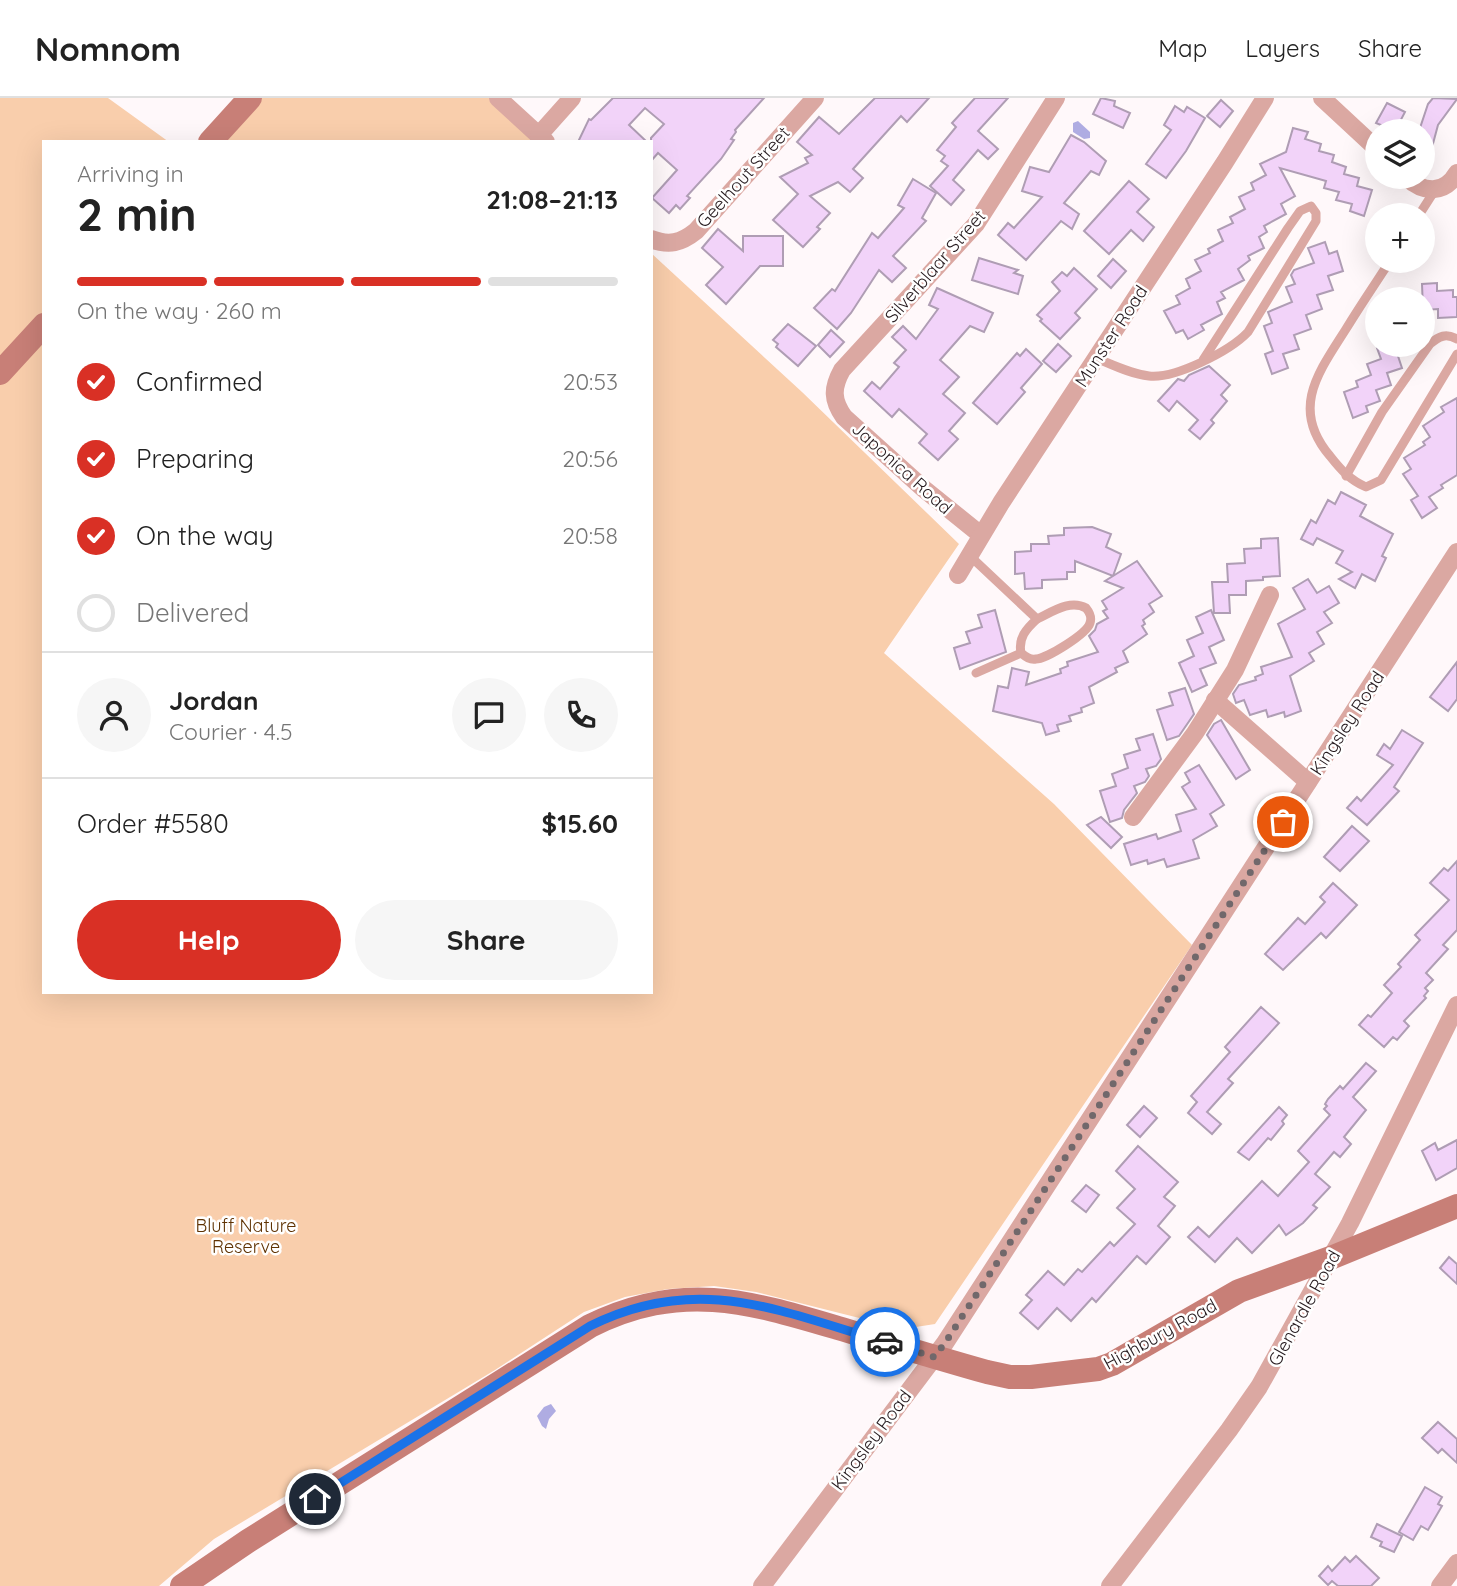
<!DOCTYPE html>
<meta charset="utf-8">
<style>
:root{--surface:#fff;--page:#f6f6f6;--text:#222;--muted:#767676;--line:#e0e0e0;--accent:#d93025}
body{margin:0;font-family:Quicksand,sans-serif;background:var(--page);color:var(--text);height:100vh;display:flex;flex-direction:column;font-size:26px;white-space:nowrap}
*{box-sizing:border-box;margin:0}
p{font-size:23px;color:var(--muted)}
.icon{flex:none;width:38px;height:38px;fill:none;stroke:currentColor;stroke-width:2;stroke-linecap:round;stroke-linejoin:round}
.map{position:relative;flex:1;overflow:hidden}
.sheet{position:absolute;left:42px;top:42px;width:611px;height:854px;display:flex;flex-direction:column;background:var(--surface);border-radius:0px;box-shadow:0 7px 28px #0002}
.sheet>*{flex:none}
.tools{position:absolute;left:1365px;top:21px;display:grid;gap:14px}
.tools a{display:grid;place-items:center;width:70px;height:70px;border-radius:50%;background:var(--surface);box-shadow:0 7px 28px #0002;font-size:35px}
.pin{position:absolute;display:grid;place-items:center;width:60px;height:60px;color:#fff;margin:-30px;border:4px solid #fff;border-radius:50%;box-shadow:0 2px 7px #0007}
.courier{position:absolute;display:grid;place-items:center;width:70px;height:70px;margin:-35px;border:5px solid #1a73e8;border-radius:50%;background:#fff;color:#222;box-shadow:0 2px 9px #0007}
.head em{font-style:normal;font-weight:700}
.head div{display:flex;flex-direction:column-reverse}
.head{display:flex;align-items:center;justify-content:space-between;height:119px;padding:0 35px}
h1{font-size:46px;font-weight:700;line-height:52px}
.bar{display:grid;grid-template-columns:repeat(4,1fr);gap:10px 7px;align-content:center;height:84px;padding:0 35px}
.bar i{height:9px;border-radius:5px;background:var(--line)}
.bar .current{background:var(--accent)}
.bar p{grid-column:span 4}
.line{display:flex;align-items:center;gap:18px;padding:0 35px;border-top:2px solid var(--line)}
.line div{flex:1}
.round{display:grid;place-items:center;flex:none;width:74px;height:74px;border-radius:37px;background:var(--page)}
ol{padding:0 35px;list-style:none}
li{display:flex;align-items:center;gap:21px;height:77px}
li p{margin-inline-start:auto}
li .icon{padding:7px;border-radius:50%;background:var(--accent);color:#fff;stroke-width:4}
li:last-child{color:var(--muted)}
li i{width:38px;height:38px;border:4px solid var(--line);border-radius:50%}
.primary-button{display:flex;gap:14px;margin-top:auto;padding:14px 35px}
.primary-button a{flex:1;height:80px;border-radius:42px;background:var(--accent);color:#fff;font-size:28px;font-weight:700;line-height:80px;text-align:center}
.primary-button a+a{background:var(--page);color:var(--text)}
header{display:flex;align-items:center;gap:42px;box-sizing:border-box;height:98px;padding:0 35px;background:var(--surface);border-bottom:2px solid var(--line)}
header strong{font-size:33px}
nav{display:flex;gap:38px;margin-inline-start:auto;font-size:24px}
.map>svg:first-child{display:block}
</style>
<header>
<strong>Nomnom</strong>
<nav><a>Map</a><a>Layers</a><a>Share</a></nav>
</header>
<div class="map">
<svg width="1457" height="1488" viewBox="0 0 1457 1488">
<rect width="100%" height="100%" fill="#fff8fa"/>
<!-- green -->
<g fill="#f9ceac">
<polygon points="0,0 108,0 169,44 44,44 44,894 651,894 651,155 802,294 959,446 884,555 1054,706 1192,847 935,1226 903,1231 756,1194 714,1188 668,1191 625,1199 584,1214 495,1272 214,1441 159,1488 0,1488"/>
<polygon points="249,0 493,0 538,44 209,44"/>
</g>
<!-- water -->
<g fill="#aface2">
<polygon points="1078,23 1090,34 1090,40 1084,41 1073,34 1073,25"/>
<polygon points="551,1306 556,1313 549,1321 546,1331 542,1328 537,1318 544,1309"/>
</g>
<!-- building -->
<g fill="#f2d3f9" stroke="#af9db4" stroke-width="2">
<polygon points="613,0 764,0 735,32 736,34 731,41 734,42 721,61 687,98 690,100 680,111 676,107 669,115 652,100 677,72 658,55 651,63 651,40 664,26 645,10 629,27 647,44 578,44 589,21 591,22"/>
<polygon points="875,0 929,0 907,24 901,18 853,71 863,80 850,94 838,84 810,98 830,115 817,129 820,131 803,149 773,122 798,96 780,79 808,65 805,60 812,57 797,44 819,19 839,36"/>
<polygon points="975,0 1008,0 978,33 998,51 988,61 978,52 953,82 964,92 951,107 930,88 948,68 941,63 945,58 937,52 956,29 952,25"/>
<polygon points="1101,0 1115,3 1114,8 1130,15 1123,30 1093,16"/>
<polygon points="1433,0 1457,1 1438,27 1427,68 1423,68 1423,33 1419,33 1428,6"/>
<polygon points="1221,2 1233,13 1220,29 1207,18"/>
<polygon points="1387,5 1405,14 1395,33 1376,25"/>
<polygon points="1175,8 1184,14 1187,9 1205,20 1186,53 1166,80 1146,66 1171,32 1164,27"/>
<polygon points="1293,30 1308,34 1305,41 1321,46 1319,53 1334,57 1332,64 1346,69 1344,76 1359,80 1357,88 1372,92 1364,118 1350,113 1352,106 1336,102 1339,94 1324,90 1326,83 1280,70 1295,98 1281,106 1286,116 1264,128 1267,134 1259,139 1264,150 1248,158 1250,162 1238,171 1244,182 1221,194 1225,200 1217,204 1222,216 1201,227 1204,232 1188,241 1183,232 1176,235 1164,213 1180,206 1176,198 1190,190 1186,181 1201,173 1195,162 1210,155 1208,151 1223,143 1218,132 1233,125 1230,119 1245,111 1239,99 1254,92 1251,85 1266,77 1260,66 1286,54"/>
<polygon points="1071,37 1084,44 1106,63 1099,77 1091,73 1064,105 1079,116 1072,131 1061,123 1026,162 998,137 1008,125 1014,130 1042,99 1022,93 1030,69 1049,74"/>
<polygon points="913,81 936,95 922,120 926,123 893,158 906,170 892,184 879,172 851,215 837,231 814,210 832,191 835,193 872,135 878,140 904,110 898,107"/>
<polygon points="1129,83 1149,101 1137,114 1154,129 1143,143 1131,132 1109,156 1084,133"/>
<polygon points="718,131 743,153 743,138 783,138 783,168 760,168 726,206 706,187 723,169 702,150"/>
<polygon points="1325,144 1329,156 1337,153 1343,173 1328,178 1333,192 1317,197 1322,211 1306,217 1311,231 1294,237 1299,251 1283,256 1288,270 1272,276 1265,256 1273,253 1264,228 1272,225 1268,214 1292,204 1286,189 1295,186 1291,177 1294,172 1314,165 1308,150"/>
<polygon points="979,160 1018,172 1014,175 1023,178 1018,196 972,182"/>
<polygon points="1113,161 1126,173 1111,190 1098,178"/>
<polygon points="1074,170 1097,191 1075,215 1080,220 1060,241 1040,223 1042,221 1037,217 1060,193 1052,184 1062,174 1067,178"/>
<polygon points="1437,185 1437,193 1453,192 1453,199 1457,199 1457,219 1438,220 1438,211 1423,212 1422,186"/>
<polygon points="937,190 993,215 984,234 970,228 940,262 959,279 943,296 965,315 949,333 958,341 938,362 919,345 927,336 899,311 892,319 864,293 872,284 880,291 899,269 894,265 906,252 892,239 903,228 916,241 938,211 929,207"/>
<polygon points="788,226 816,248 798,268 776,249 778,246 773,242"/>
<polygon points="831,232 844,244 830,259 818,247"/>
<polygon points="1058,246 1071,258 1056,274 1043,263"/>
<polygon points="1386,247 1421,247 1418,251 1398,258 1402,270 1387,275 1391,287 1376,292 1380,303 1366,308 1368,314 1353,320 1344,294 1358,289 1356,283 1371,277 1367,266 1381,261 1377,250"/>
<polygon points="1026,251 1042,266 1021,290 1025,294 997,326 973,305 1017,255 1020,258"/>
<polygon points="1209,268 1230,287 1221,297 1227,303 1211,322 1214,325 1200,341 1189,332 1198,322 1177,303 1169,313 1158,303 1178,281 1184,283 1189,277"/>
<polygon points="1457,300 1457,377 1441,387 1443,390 1429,399 1437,410 1422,420 1411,402 1418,398 1403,376 1411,371 1404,360 1425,347 1423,344 1430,339 1423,328 1444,314 1441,309"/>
<polygon points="1341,394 1366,407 1360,418 1393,436 1382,458 1386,460 1375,483 1362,476 1355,490 1339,481 1352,474 1336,465 1343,453 1317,440 1313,447 1301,441 1311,422 1316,425 1328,402 1335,406"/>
<polygon points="1092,429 1111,436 1106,449 1121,456 1113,478 1075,463 1075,474 1067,474 1067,481 1042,482 1042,490 1025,491 1024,475 1015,476 1015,454 1031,453 1031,446 1049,446 1048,438 1064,437 1064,430"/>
<polygon points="1278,440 1280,478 1263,479 1263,482 1246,483 1246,497 1229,497 1230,515 1214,515 1212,484 1228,484 1227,466 1245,465 1244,451 1261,450 1261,441"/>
<polygon points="1137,463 1162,498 1149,506 1154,514 1143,522 1145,526 1142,528 1147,536 1123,553 1128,564 1115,570 1117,574 1089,589 1094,605 1081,610 1082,614 1069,618 1071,623 1057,627 1059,633 1046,637 1042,625 993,613 998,588 1008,590 1012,570 1029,574 1026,587 1061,575 1060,571 1068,568 1067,564 1098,554 1089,538 1095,532 1097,526 1108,520 1103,513 1107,511 1102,503 1123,490 1105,483"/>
<polygon points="1308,481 1317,495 1329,488 1339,505 1324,514 1332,525 1317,534 1324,546 1309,555 1314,563 1290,578 1301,613 1285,619 1284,614 1268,619 1266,612 1250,617 1244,602 1236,605 1233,596 1239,587 1256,582 1255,579 1263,576 1261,569 1292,559 1278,526 1305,511 1293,490"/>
<polygon points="995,512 1006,554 960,571 954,550 970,545 966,534 982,529 978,517"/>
<polygon points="1211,512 1224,542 1209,549 1216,565 1200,571 1207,587 1192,594 1179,565 1194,558 1187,542 1203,535 1196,519"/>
<polygon points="1457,564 1457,601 1448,613 1430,599"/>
<polygon points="1185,590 1194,616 1179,638 1167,642 1157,612 1173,607 1169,595"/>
<polygon points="1221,622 1250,672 1236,681 1207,637 1214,626"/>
<polygon points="1402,632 1423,645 1394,689 1399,693 1367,727 1347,710 1357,699 1361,703 1393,667 1377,657 1384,646 1390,651"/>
<polygon points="1153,636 1161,661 1156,668 1146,671 1149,678 1145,684 1134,688 1137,695 1124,712 1122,720 1110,724 1100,693 1116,688 1112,676 1128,670 1124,657 1140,652 1136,641"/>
<polygon points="1199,667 1224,707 1210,716 1217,728 1193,742 1199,760 1167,769 1164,761 1148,766 1147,762 1131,767 1124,746 1156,736 1158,741 1181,733 1176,717 1196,711 1182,689 1190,684 1185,675"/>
<polygon points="1101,719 1122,739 1111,750 1087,727"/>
<polygon points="1352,728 1369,743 1340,773 1324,759"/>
<polygon points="1457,763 1457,832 1443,847 1448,851 1426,875 1433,882 1425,890 1428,893 1424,898 1426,900 1404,923 1409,928 1397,942 1393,939 1384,949 1359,927 1368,917 1371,919 1392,895 1384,887 1401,869 1398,866 1420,842 1415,837 1449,802 1430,785 1444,770 1448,773"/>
<polygon points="1333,785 1357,807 1326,840 1321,835 1283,872 1265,856 1298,820 1305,826 1325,804 1320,799"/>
<polygon points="1261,909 1279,925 1228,981 1233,985 1207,1014 1221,1026 1212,1036 1188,1015 1197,1004 1191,998 1230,954 1225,949"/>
<polygon points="1366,965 1376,973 1353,999 1366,1012 1344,1039 1351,1046 1340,1059 1334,1054 1315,1076 1330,1089 1313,1107 1317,1110 1303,1125 1286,1137 1279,1127 1252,1155 1237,1140 1215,1164 1188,1139 1198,1129 1209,1139 1262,1083 1278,1098 1309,1064 1298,1053 1330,1017 1324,1011 1327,1008 1325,1006 1328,1001 1340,988 1343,991"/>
<polygon points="1144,1008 1157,1020 1140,1039 1127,1027"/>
<polygon points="1279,1009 1287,1017 1282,1023 1284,1026 1271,1042 1268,1040 1249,1062 1238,1054"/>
<polygon points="1457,1042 1457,1070 1436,1082 1422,1053 1435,1045 1438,1052"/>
<polygon points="1138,1048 1178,1084 1164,1099 1175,1108 1158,1128 1170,1139 1146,1166 1137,1158 1096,1204 1092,1200 1071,1223 1057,1210 1038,1231 1020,1215 1032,1202 1026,1197 1048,1173 1064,1187 1078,1171 1082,1174 1110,1144 1114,1148 1135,1126 1117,1110 1135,1091 1116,1073"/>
<polygon points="1086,1087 1099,1097 1086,1114 1072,1103"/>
<polygon points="1449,1159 1457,1166 1457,1186 1440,1170"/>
<polygon points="1438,1324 1457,1341 1457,1365 1442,1351 1438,1355 1422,1340"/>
<polygon points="1425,1389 1442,1399 1438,1406 1442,1408 1428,1432 1421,1428 1413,1442 1399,1434"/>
<polygon points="1377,1426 1402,1438 1394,1454 1380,1448 1382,1444 1371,1439"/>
<polygon points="1356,1458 1379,1480 1371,1488 1338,1488 1332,1483 1328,1487 1319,1478 1328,1468 1332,1473 1345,1459 1350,1464"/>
</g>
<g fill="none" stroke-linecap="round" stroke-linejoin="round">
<!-- lane -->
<g stroke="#dba8a2" stroke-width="9">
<polyline points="1419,117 1435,92"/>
<path d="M 1390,163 C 1375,186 1360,208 1346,231 C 1318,275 1290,311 1330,358 C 1341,372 1350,382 1366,389 L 1381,382 L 1457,256"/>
<path d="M 1096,260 C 1113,267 1131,276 1149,278 C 1175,281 1230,253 1248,234 L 1316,123 L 1316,115 L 1311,108 L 1300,113 L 1288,130 L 1203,262"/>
<path d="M 1346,378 L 1382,314 L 1430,246 C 1439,238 1446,235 1457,241"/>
<path d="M 970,458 L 1037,521 C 1026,531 1018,540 1021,555 L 976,575"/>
<path d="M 1021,555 C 1026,559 1030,562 1036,561 C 1046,561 1087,536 1090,525 C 1092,519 1090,515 1086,510 C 1070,501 1052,514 1037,521"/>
</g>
<!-- street -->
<g stroke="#dba8a2" stroke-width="18">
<polyline points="498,0 546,44"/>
<polyline points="1322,0 1377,51"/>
<polyline points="539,37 572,0"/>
<path d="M 1406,79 C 1423,95 1444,97 1457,75"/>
<path d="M 651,141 C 669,148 681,145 696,133 L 815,0"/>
<path d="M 981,437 L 924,391 L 844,319 C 832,302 832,290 842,272 L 976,126 L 1056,0"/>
<polyline points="958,477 1001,405 1225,64 1265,0"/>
<polyline points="1215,602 1308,684"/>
<polyline points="1133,719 1195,635 1235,572 1270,497"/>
<polyline points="762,1488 945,1245 1457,454"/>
<polyline points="1110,1488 1229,1332 1259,1289 1350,1125 1457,907"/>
<polyline points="1440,1488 1457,1465"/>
</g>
<!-- secondary -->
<g stroke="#c87f77" stroke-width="24">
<polyline points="210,44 250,0"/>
<polyline points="0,275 44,227"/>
<path d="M 182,1488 L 248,1443 L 590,1228 C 681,1183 747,1203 838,1230 C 888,1245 937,1260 987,1274 L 1010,1279 L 1031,1279 L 1098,1271 L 1112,1266 L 1239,1193 L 1333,1159 L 1457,1108"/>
</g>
</g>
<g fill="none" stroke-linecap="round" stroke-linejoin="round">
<!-- done -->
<polyline stroke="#71686b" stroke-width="7" stroke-dasharray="0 12.6" points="885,1244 934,1259 945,1245 1283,724"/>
<!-- route -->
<path stroke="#1a73e8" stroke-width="9" d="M 315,1401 L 590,1228 C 698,1174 779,1213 885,1244"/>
</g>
<g text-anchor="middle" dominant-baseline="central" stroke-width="5" stroke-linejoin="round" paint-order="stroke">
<!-- street labels -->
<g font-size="18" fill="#251a1e" stroke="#fff">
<text transform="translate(743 79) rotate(-48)">Geelhout Street</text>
<text transform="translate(935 168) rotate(-49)">Silverblaar Street</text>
<text transform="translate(1111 238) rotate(-57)">Munster Road</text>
<text transform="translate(902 370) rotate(42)">Japonica Road</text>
<text transform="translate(1347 625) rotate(-57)">Kingsley Road</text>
<text transform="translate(1304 1210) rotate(-61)">Glenardle Road</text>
<text transform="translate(1160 1236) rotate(-29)">Highbury Road</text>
<text transform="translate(871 1342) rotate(-53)">Kingsley Road</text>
</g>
<!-- park labels -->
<g font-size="18" fill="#5f3202" stroke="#fff">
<text x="246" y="1127">Bluff Nature<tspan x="246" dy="21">Reserve</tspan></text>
</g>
</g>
</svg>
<div class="tools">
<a><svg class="icon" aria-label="layers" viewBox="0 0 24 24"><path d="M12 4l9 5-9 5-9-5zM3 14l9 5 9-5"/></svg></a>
<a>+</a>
<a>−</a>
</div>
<div class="pin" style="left:1283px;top:724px;background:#ea580c"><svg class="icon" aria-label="bag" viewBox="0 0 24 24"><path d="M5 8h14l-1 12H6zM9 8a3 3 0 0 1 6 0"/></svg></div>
<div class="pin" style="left:315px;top:1401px;background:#1f2937"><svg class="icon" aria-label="home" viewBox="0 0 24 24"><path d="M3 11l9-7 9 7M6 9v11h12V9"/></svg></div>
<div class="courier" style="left:885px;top:1244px"><svg class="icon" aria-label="car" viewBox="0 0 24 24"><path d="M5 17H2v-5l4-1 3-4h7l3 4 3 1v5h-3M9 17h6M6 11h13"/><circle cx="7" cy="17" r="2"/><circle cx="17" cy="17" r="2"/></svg></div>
<section class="sheet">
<div class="head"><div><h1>2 min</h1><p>Arriving in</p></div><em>21:08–21:13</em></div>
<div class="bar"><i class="current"></i><i class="current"></i><i class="current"></i><i></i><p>On the way · 260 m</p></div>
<ol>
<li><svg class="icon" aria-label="check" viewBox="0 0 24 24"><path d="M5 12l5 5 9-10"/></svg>Confirmed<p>20:53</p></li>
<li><svg class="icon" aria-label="check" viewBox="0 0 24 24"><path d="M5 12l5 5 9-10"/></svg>Preparing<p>20:56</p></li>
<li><svg class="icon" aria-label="check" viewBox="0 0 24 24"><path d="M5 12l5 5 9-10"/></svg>On the way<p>20:58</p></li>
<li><i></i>Delivered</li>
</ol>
<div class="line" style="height:126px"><a class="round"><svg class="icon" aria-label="person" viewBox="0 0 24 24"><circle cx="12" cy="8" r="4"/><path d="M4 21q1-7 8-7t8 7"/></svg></a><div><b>Jordan</b><p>Courier · 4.5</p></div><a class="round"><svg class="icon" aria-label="chat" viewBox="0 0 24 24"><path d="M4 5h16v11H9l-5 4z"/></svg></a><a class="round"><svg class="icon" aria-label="phone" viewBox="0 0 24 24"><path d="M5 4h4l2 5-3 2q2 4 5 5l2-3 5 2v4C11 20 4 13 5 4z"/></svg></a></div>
<div class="line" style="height:91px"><div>Order #5580</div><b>$15.60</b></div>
<div class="primary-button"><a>Help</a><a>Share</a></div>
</section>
</div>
